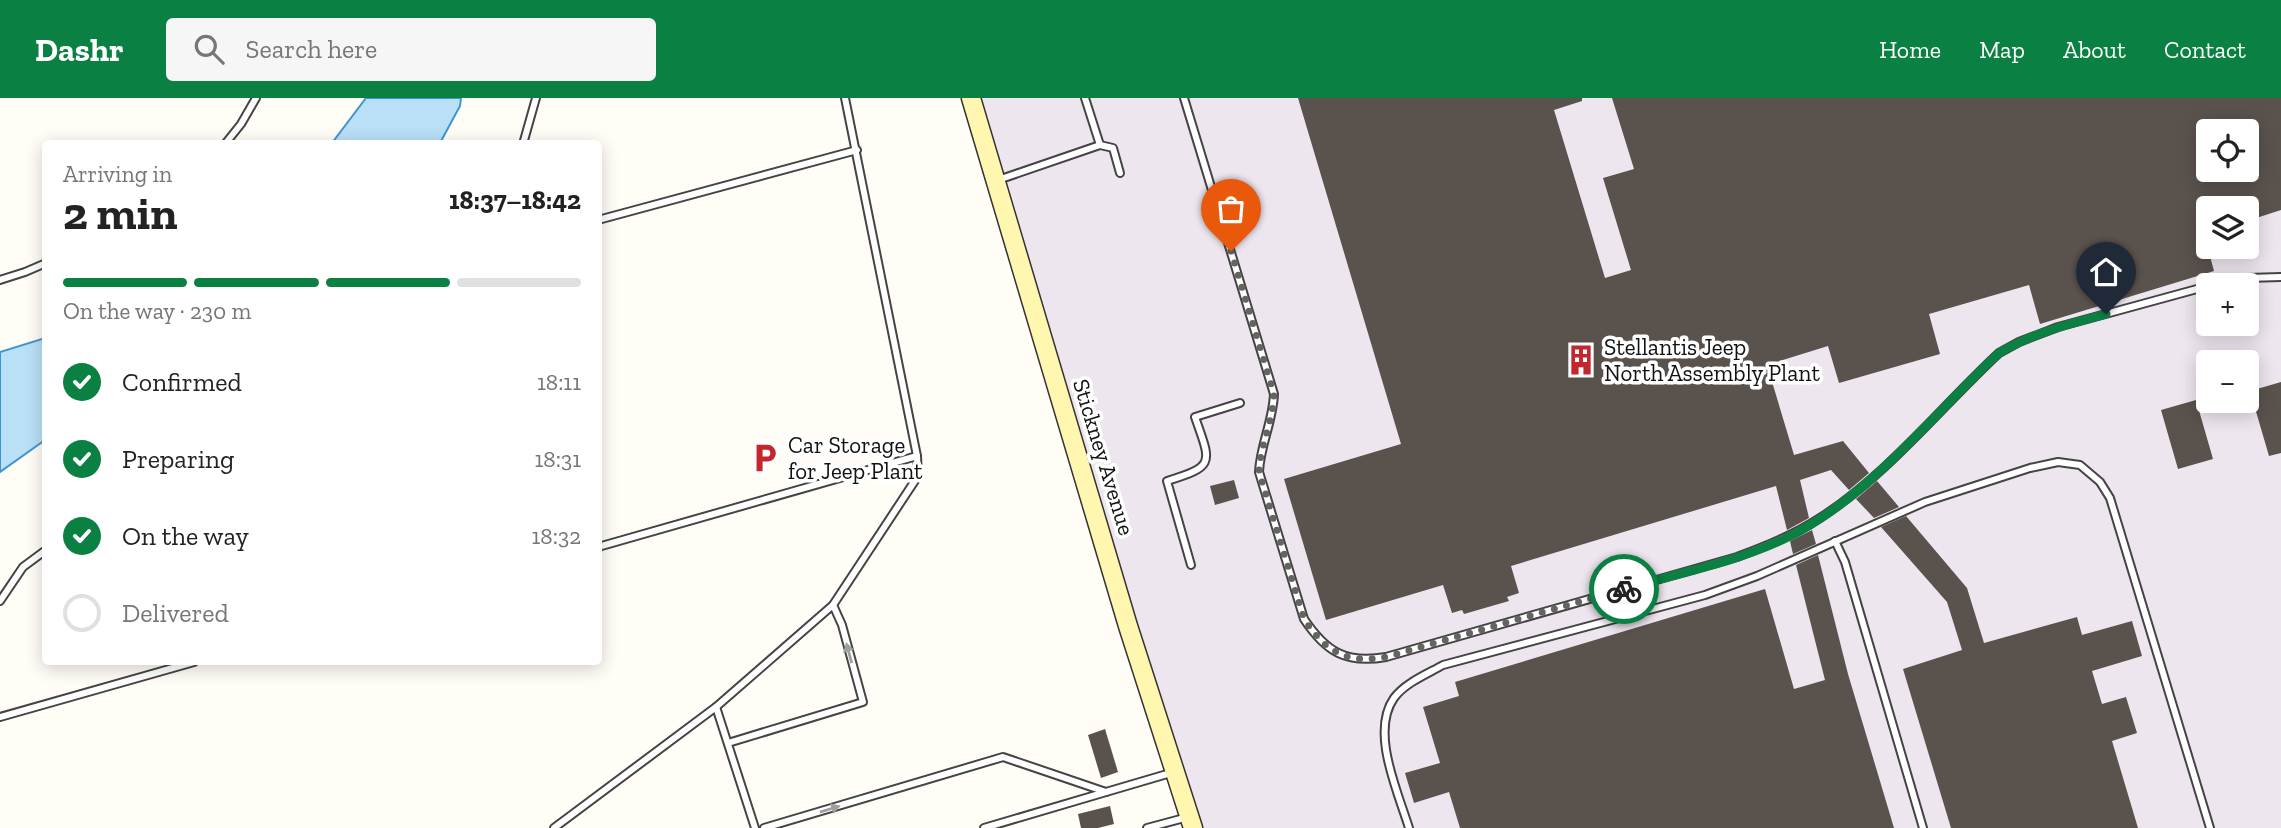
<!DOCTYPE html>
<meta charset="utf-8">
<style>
:root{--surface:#fff;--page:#f6f6f6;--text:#222;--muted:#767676;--line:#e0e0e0;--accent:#0b8043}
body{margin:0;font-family:"Zilla Slab",serif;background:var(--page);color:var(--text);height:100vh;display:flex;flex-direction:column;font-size:26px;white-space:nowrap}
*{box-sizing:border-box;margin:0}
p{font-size:23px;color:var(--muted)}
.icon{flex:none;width:38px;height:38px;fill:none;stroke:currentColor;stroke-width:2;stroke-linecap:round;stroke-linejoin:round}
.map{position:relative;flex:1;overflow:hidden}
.side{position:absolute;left:42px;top:42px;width:560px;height:525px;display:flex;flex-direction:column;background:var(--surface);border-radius:7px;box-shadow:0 4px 18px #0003}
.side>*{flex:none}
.tools{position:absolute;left:2196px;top:21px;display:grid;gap:14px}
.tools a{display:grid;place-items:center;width:63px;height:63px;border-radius:7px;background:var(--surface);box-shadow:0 4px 18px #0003;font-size:35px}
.pin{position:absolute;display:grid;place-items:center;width:60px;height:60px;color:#fff;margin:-72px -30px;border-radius:50% 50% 50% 0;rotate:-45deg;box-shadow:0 0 7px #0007}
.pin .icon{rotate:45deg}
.courier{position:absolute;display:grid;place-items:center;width:70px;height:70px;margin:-35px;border:5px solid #0b8043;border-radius:50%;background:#fff;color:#222;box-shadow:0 2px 9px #0007}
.overview em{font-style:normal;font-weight:800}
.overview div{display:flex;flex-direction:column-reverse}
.overview{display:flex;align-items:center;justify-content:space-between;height:119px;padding:0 21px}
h1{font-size:46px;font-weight:800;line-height:52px}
.bar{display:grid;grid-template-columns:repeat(4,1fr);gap:10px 7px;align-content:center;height:84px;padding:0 21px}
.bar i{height:9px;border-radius:5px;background:var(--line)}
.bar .active{background:var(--accent)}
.bar p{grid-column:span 4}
ol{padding:0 21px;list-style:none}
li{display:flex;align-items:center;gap:21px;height:77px}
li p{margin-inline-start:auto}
li .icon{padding:7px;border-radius:50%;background:var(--accent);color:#fff;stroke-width:4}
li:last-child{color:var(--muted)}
li i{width:38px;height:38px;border:4px solid var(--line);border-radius:50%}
header{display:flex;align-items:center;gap:42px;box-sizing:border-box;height:98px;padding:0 35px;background:var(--accent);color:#fff}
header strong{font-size:33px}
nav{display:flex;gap:38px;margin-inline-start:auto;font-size:24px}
.search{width:490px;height:63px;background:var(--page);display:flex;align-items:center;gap:18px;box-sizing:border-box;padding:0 24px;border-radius:7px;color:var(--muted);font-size:26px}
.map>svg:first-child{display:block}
</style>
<header>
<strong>Dashr</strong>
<div class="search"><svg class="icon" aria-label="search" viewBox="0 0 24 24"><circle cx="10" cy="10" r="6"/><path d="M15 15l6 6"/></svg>Search here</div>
<nav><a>Home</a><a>Map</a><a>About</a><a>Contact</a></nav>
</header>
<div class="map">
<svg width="2281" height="730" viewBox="0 0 2281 730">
<rect width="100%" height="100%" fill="#fffdf5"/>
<!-- industrial -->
<path fill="#eee6ef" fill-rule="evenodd" d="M 970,0 L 2281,0 L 2281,730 L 1200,730 ZM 2208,33 L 2247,33 L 2247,72 L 2208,72 ZM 2208,110 L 2247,110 L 2247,149 L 2208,149 ZM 2208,187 L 2247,187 L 2247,226 L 2208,226 ZM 2208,264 L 2247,264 L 2247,303 L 2208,303 Z"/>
<!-- water -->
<g fill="#b9e0f7" stroke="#3f96cf" stroke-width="2">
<polygon points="366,0 461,0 460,8 440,45 332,45"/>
<polygon points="45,240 45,342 0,374 0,254"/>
</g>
<!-- building -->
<g fill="#5a524d" fill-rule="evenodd">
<path d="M 1298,0 L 1582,0 L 1582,3 L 1554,12 L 1605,180 L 1631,172 L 1603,80 L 1634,71 L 1612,0 L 2281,0 L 2281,112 L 2247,123 L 2247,110 L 2208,110 L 2208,135 L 2204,136 L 2214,173 L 2040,226 L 2029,187 L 1929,216 L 1940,256 L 1839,285 L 1828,248 L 1767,267 L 1794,357 L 1843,343 L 1869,375 L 1849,392 L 1831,372 L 1800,382 L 1809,420 L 1787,432 L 1776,388 L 1511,468 L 1519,495 L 1507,499 L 1509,503 L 1464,516 L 1462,512 L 1452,515 L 1443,487 L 1326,522 L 1284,381 L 1401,346 ZM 2208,33 L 2247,33 L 2247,72 L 2208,72 Z"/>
<polygon points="2281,284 2281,355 2269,358 2250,293"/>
<polygon points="2196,302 2213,361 2178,371 2161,312"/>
<polygon points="1234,382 1239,400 1215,407 1210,388"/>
<polygon points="1877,383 1899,409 1874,420 1856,401"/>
<polygon points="1906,418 1967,490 1984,545 2077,519 2082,537 2132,523 2142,558 2092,573 2102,606 2126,599 2137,635 2112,643 2138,730 1951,730 1903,571 1962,552 1947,504 1881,429"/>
<polygon points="1812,432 1816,446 1793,456 1790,443"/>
<polygon points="1818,457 1848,576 1894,730 1460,730 1449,694 1414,705 1405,675 1440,665 1423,609 1459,598 1455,584 1765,491 1794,591 1825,582 1796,467"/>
<polygon points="1105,631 1118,674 1101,680 1088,637"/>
<polygon points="1110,708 1114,726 1098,730 1081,730 1078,716"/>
</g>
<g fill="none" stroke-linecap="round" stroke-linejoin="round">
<!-- lane casing -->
<g stroke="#444" stroke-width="10">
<g id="lane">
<path d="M 1184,0 L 1274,296 C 1273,323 1260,348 1259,374 L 1304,521 C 1326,554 1346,566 1386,559 L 1737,459 C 1766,448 1794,437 1820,420 C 1887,377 1941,309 1999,255 L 2019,244 L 2058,229 L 2208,188"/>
<polyline points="225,46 241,26 256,0"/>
<polyline points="523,46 536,0"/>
<polyline points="1100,47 1113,50 1120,75"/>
<polyline points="998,82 1100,47 1085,0"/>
<polyline points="598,122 857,52"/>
<polyline points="0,182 25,174 46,165"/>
<polyline points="2211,187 2247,180 2281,179"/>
<polyline points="1835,443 1845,464 1923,730"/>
<polyline points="598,449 917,358"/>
<path d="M 1191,467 L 1167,383 C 1216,368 1211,365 1195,319 L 1240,305"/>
<polyline points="0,503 23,469 46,452"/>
<polyline points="716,609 755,730"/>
<polyline points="0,619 194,564"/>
<polyline points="728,645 863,604 842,527 833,507"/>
<polyline points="554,730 716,609 833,507 918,378 917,358 845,0"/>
<polyline points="764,730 1003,659 1106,694 1174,674"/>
<polyline points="984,730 1106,694"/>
<polyline points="1147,730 1188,719"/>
<path d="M 1409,730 C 1398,694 1370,634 1394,600 C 1405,585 1427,576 1443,567 L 1705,497 L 1757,478 L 1925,404 L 2030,370 L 2058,364 L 2080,367 L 2100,384 L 2110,400 L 2210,730"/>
</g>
</g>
<!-- secondary casing -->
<g stroke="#333" stroke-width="21">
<polyline id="secondary" points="971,0 1128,528 1193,730"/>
</g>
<!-- lane -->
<use href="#lane" stroke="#fff" stroke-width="6"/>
<!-- secondary -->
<use href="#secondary" stroke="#fff6b0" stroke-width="18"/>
</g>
<!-- one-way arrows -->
<defs><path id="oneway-solid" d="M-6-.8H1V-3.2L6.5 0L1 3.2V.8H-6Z" transform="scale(1.75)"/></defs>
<g fill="#a0a0a0">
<use href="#oneway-solid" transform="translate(849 555) rotate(-105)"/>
<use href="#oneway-solid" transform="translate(830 711) rotate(-17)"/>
</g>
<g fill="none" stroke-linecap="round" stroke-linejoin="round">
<!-- done -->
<path stroke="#646461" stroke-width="7" stroke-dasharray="0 12.6" d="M 1231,153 L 1274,296 C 1273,323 1260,348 1259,374 L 1304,521 C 1326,554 1346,566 1386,559 L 1624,491"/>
<!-- route -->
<path stroke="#0b8043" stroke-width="9" d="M 1624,491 C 1676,476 1732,465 1782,442 C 1865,404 1933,316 1999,255 C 2033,235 2069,226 2106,216"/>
</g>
<!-- icons -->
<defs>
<g id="building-bare" transform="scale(2.415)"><path d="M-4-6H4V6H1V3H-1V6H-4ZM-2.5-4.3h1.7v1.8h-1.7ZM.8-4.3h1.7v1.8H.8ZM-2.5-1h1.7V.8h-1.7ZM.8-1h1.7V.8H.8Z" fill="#c4262e" stroke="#fff" stroke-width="2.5" paint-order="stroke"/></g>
<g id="parking-bare" transform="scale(2.415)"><path d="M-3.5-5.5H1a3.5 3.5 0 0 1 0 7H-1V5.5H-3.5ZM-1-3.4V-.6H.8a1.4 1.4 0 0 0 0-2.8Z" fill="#c4262e" stroke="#fff" stroke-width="2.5" paint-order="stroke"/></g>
</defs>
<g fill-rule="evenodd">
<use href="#building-bare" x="1581" y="262"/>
<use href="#parking-bare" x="765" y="360"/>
</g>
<g text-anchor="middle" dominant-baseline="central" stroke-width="7" stroke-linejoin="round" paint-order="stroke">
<!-- poi labels -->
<g font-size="23" fill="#111" stroke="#fff" text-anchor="start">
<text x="1604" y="249">Stellantis Jeep<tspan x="1604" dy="26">North Assembly Plant</tspan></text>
<text x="788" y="347">Car Storage<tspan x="788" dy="26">for Jeep Plant</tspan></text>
</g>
<!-- street labels -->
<g font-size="23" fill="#111" stroke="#fff">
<text transform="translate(1104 359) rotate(73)">Stickney Avenue</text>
</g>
</g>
</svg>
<div class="tools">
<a><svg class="icon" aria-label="locate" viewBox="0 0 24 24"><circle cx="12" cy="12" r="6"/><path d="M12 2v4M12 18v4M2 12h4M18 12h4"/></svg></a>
<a><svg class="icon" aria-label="layers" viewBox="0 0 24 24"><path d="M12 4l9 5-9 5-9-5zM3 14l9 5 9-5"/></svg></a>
<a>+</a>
<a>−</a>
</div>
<div class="pin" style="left:1231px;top:153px;background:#ea580c"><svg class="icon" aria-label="bag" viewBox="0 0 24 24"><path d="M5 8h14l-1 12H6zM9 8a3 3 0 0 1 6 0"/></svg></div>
<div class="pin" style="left:2106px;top:216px;background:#1f2937"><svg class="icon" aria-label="home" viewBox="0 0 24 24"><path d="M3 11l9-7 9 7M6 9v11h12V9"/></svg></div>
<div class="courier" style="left:1624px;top:491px"><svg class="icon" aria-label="bike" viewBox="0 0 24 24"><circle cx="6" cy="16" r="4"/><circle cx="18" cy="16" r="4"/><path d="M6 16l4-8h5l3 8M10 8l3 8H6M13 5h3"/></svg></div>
<section class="side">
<div class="overview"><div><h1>2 min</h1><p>Arriving in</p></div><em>18:37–18:42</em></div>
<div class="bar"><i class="active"></i><i class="active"></i><i class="active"></i><i></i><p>On the way · 230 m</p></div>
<ol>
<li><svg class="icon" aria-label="check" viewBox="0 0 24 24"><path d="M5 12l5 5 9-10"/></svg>Confirmed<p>18:11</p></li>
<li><svg class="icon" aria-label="check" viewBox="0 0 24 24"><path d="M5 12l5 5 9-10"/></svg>Preparing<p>18:31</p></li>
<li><svg class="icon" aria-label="check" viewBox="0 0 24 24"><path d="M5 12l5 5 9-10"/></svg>On the way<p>18:32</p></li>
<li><i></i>Delivered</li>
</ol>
</section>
</div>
